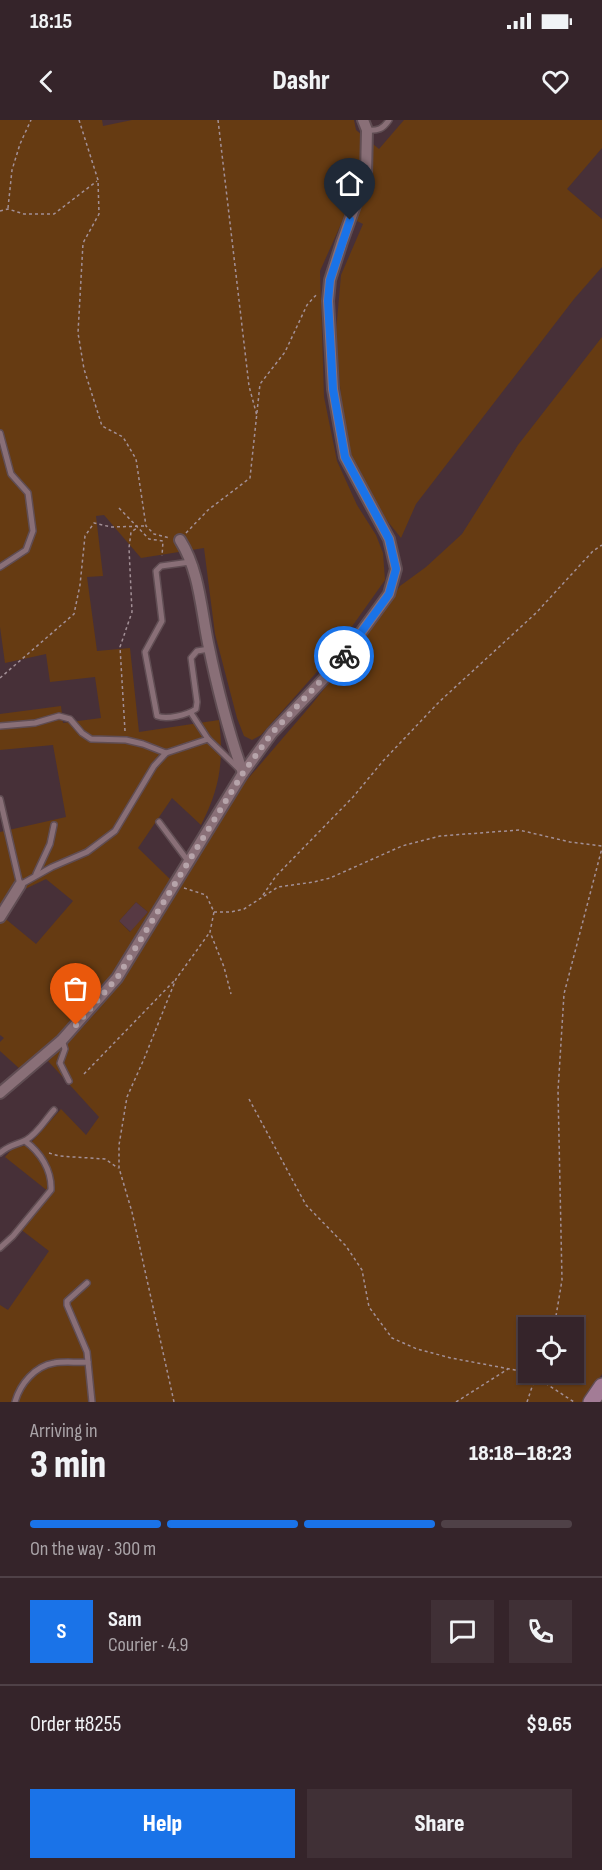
<!DOCTYPE html>
<meta charset="utf-8">
<style>
:root{--surface:#35242a;--page:#403036;--text:#f1f3f6;--muted:#aaa4a8;--line:#4f4147;--accent:#1a73e8}
body{margin:0;font-family:"Sofia Sans Condensed",sans-serif;background:var(--page);color:var(--text);height:100vh;display:flex;flex-direction:column;font-size:22px;white-space:nowrap}
*{box-sizing:border-box;margin:0}
p{font-size:20px;color:var(--muted)}
.icon{flex:none;width:33px;height:33px;fill:none;stroke:currentColor;stroke-width:2;stroke-linecap:round;stroke-linejoin:round}
.map{position:relative;height:1282px;overflow:hidden}
.side{display:flex;flex-direction:column;background:var(--surface);flex:1}
.side>*{flex:none}
.buttons{position:absolute;left:518px;top:1197px;display:grid;gap:12px}
.buttons a{display:grid;place-items:center;width:66px;height:66px;border-radius:0px;background:var(--surface);box-shadow:0 2px 4px #0004,0 0 0 2px var(--line);font-size:30px}
.pin{position:absolute;display:grid;place-items:center;width:51px;height:51px;color:#fff;margin:-62px -26px;border-radius:50% 50% 50% 0;rotate:-45deg;box-shadow:0 0 6px #0007}
.pin .icon{rotate:45deg}
.courier{position:absolute;display:grid;place-items:center;width:60px;height:60px;margin:-30px;border:4px solid #1a73e8;border-radius:50%;background:#fff;color:#222;box-shadow:0 2px 8px #0007}
.head em{font-style:normal;font-weight:800}
.head div{display:flex;flex-direction:column-reverse}
.head{display:flex;align-items:center;justify-content:space-between;height:102px;padding:0 30px}
h1{font-size:39px;font-weight:800;line-height:45px}
.bar{display:grid;grid-template-columns:repeat(4,1fr);gap:9px 6px;align-content:center;height:72px;padding:0 30px}
.bar i{height:8px;border-radius:4px;background:var(--line)}
.bar .active{background:var(--accent)}
.bar p{grid-column:span 4}
.line{display:flex;align-items:center;gap:15px;padding:0 30px;border-top:2px solid var(--line)}
.line div{flex:1}
.round{display:grid;place-items:center;flex:none;width:63px;height:63px;border-radius:0px;background:var(--page)}
.cta{display:flex;gap:12px;margin-top:auto;padding:12px 30px}
.cta a{flex:1;height:69px;border-radius:0px;background:var(--accent);color:#fff;font-size:24px;font-weight:800;line-height:69px;text-align:center}
.cta a+a{background:var(--page);color:var(--text)}
.status{display:flex;justify-content:space-between;align-items:center;height:42px;padding:0 30px;background:var(--surface);direction:ltr}
.status svg{height:16px;fill:currentColor}
header{display:flex;justify-content:space-between;align-items:center;height:78px;padding:0 30px;background:var(--surface);font-size:27px;font-weight:800}
.map>svg:first-child{display:block}
</style>
<div class="status"><b>18:15</b><svg viewBox="0 0 49 12"><path d="M0 12V9h3v3zM5 12V6h3v6zM10 12V3h3v9zM15 12V0h3v12zM26 1h20v11H26zM47 4h2v5h-2z"/></svg></div>
<header><svg class="icon" aria-label="back" viewBox="0 0 24 24"><path d="M15 5l-7 7 7 7"/></svg>Dashr<svg class="icon" aria-label="heart" viewBox="0 0 24 24"><path d="M12 20l-8-8c-3-5 5-10 8-4 3-6 11-1 8 4z"/></svg></header>
<div class="map">
<svg width="602" height="1282" viewBox="0 0 602 1282">
<rect width="100%" height="100%" fill="#473038"/>
<!-- built -->
<polygon fill="#573943" points="136,782 148,792 131,812 119,801"/>
<!-- green -->
<g fill="#663b12" fill-rule="evenodd">
<path d="M 0,0 L 102,0 L 103,6 L 132,0 L 354,0 L 356,10 L 379,29 L 404,0 L 602,0 L 602,28 L 567,69 L 602,99 L 602,147 L 574,179 L 416,384 L 401,418 L 385,398 L 349,332 L 341,279 L 336,212 L 341,155 L 363,104 L 345,95 L 320,151 L 324,277 L 337,341 L 357,385 L 376,415 L 383,433 L 385,460 L 331,536 L 261,615 L 252,620 L 244,616 L 237,598 L 215,514 L 204,428 L 141,438 L 104,395 L 96,396 L 103,456 L 87,457 L 97,531 L 130,528 L 139,612 L 219,600 C 224,641 220,668 201,705 L 172,678 L 138,728 L 172,761 L 117,850 L 49,925 L 20,949 L 0,931 L 0,922 L 4,918 L 0,915 L 0,712 L 66,697 L 53,625 L 0,630 L 0,594 L 61,586 L 63,603 L 101,598 L 95,557 L 50,562 L 46,534 L 5,543 L 0,507 ZM 46,759 L 73,781 L 36,824 L 2,796 L 23,770 ZM 136,782 L 148,792 L 130,812 L 119,801 Z"/>
<path d="M 602,217 L 602,1254 L 583,1282 L 0,1282 L 0,1185 L 8,1190 L 49,1131 L 19,1108 L 49,1072 L 5,1037 L 13,1028 L 29,1025 L 61,989 L 86,1015 L 99,997 L 48,941 C 118,879 159,801 207,723 C 218,705 227,685 240,668 L 312,584 L 360,524 L 400,466 L 426,447 L 462,414 L 518,325 ZM 528,1208 L 573,1208 L 573,1252 L 528,1252 Z"/>
</g>
<g fill="none" stroke-linecap="round" stroke-linejoin="round">
<!-- lane casing -->
<g stroke="#604d53" stroke-width="8">
<g id="lane">
<path d="M 367,10 C 378,11 383,9 389,0"/>
<polyline points="0,313 11,354 28,373 33,411 26,430 0,447"/>
<path d="M 190,442 L 161,446 L 156,451 L 162,501 L 145,532 L 157,596 C 167,600 187,595 196,589 L 197,582 L 191,538 L 197,531 L 209,529"/>
<polyline points="191,593 208,619"/>
<polyline points="0,606 35,603 59,596 70,599 82,613 91,619 126,620 143,624 166,633 208,619 238,648"/>
<polyline points="0,679 20,765 52,747 87,732 115,711 154,646 166,633"/>
<polyline points="159,702 188,741"/>
<polyline points="36,754 50,724 54,705"/>
<polyline points="62,920 65,929 60,943 69,961"/>
<path d="M 0,1033 C 10,1024 17,1025 26,1020 C 38,1013 45,1000 54,990"/>
<path d="M 0,1128 L 13,1116 L 51,1070 C 52,1050 40,1032 25,1021"/>
<polyline points="87,1163 67,1181 67,1185 87,1232 92,1282"/>
<path d="M 15,1282 C 20,1264 35,1246 54,1243 C 65,1241 77,1243 88,1242"/>
</g>
</g>
<!-- street casing -->
<g stroke="#604d53" stroke-width="14">
<g id="street">
<path d="M 180,420 C 199,450 201,488 208,523 C 217,567 228,611 243,653"/>
<polyline points="0,797 20,765"/>
<polyline points="0,973 62,920 117,858 243,653 272,613 338,544 389,474 396,449 389,419 345,337 333,269 328,181 330,160 342,122 366,55 367,10 363,0"/>
</g>
</g>
<!-- secondary casing -->
<g stroke="#604d53" stroke-width="18">
<polyline id="secondary" points="591,1282 602,1266"/>
</g>
<!-- path -->
<g stroke="#a39097" stroke-width="1.5" stroke-dasharray="3 3" stroke-linecap="butt">
<polyline points="79,0 98,60 99,94 83,123 78,213 84,249 102,306 123,317 136,339 146,406 154,414 170,418"/>
<polyline points="218,0 249,266 257,296"/>
<polyline points="8,88 12,50 20,24 31,0"/>
<polyline points="0,91 8,89 24,94 54,94 97,61"/>
<polyline points="119,388 149,419 163,421 162,436"/>
<polyline points="186,413 208,390 250,358 260,264 285,232 307,185 317,174"/>
<polyline points="0,558 74,494 80,465 85,416 94,403 111,407 145,406"/>
<polyline points="125,611 120,527 132,492 129,428 131,412 137,408"/>
<polyline points="184,768 206,775 214,792 210,812 224,847 231,874"/>
<polyline points="263,775 276,756 353,677 383,641 439,582 536,493 593,431 602,425"/>
<polyline points="214,792 231,792 244,789 278,767 314,762 330,758 402,726 440,716 519,710 570,722 602,726"/>
<polyline points="84,954 175,860"/>
<polyline points="249,979 306,1085 346,1126 362,1150 369,1187 392,1218 417,1229 451,1238 515,1250 536,1257 574,1282"/>
<polyline points="49,1033 59,1036 105,1039 118,1048"/>
<polyline points="554,1208 562,1160 558,971 564,874 602,728"/>
<polyline points="174,1282 132,1092 119,1048 119,1025 127,977 144,939 176,859 210,812"/>
<polyline points="456,1282 508,1249"/>
<polyline points="527,1282 537,1252"/>
</g>
<!-- lane -->
<use href="#lane" stroke="#896f77" stroke-width="5"/>
<!-- street -->
<use href="#street" stroke="#896f77" stroke-width="10"/>
<!-- secondary -->
<use href="#secondary" stroke="#a37c96" stroke-width="15"/>
</g>
<g fill="none" stroke-linecap="round" stroke-linejoin="round">
<!-- done -->
<polyline stroke="#b6a4aa" stroke-width="6" stroke-dasharray="0 10.8" points="76,905 117,858 243,653 272,613 344,536"/>
<!-- route -->
<polyline stroke="#1a73e8" stroke-width="8" points="344,536 389,474 396,449 389,419 345,337 333,269 328,181 330,160 350,100"/>
</g>
</svg>
<div class="buttons">
<a><svg class="icon" aria-label="locate" viewBox="0 0 24 24"><circle cx="12" cy="12" r="6"/><path d="M12 2v4M12 18v4M2 12h4M18 12h4"/></svg></a>
</div>
<div class="pin" style="left:76px;top:905px;background:#ea580c"><svg class="icon" aria-label="bag" viewBox="0 0 24 24"><path d="M5 8h14l-1 12H6zM9 8a3 3 0 0 1 6 0"/></svg></div>
<div class="pin" style="left:350px;top:100px;background:#1f2937"><svg class="icon" aria-label="home" viewBox="0 0 24 24"><path d="M3 11l9-7 9 7M6 9v11h12V9"/></svg></div>
<div class="courier" style="left:344px;top:536px"><svg class="icon" aria-label="bike" viewBox="0 0 24 24"><circle cx="6" cy="16" r="4"/><circle cx="18" cy="16" r="4"/><path d="M6 16l4-8h5l3 8M10 8l3 8H6M13 5h3"/></svg></div>
</div>
<section class="side">
<div class="head"><div><h1>3 min</h1><p>Arriving in</p></div><em>18:18–18:23</em></div>
<div class="bar"><i class="active"></i><i class="active"></i><i class="active"></i><i></i><p>On the way · 300 m</p></div>
<div class="line" style="height:108px"><b class="round" style="background:var(--accent);color:#fff">S</b><div><b>Sam</b><p>Courier · 4.9</p></div><a class="round"><svg class="icon" aria-label="chat" viewBox="0 0 24 24"><path d="M4 5h16v11H9l-5 4z"/></svg></a><a class="round"><svg class="icon" aria-label="phone" viewBox="0 0 24 24"><path d="M5 4h4l2 5-3 2q2 4 5 5l2-3 5 2v4C11 20 4 13 5 4z"/></svg></a></div>
<div class="line" style="height:78px"><div>Order #8255</div><b>$9.65</b></div>
<div class="cta"><a>Help</a><a>Share</a></div>
</section>
